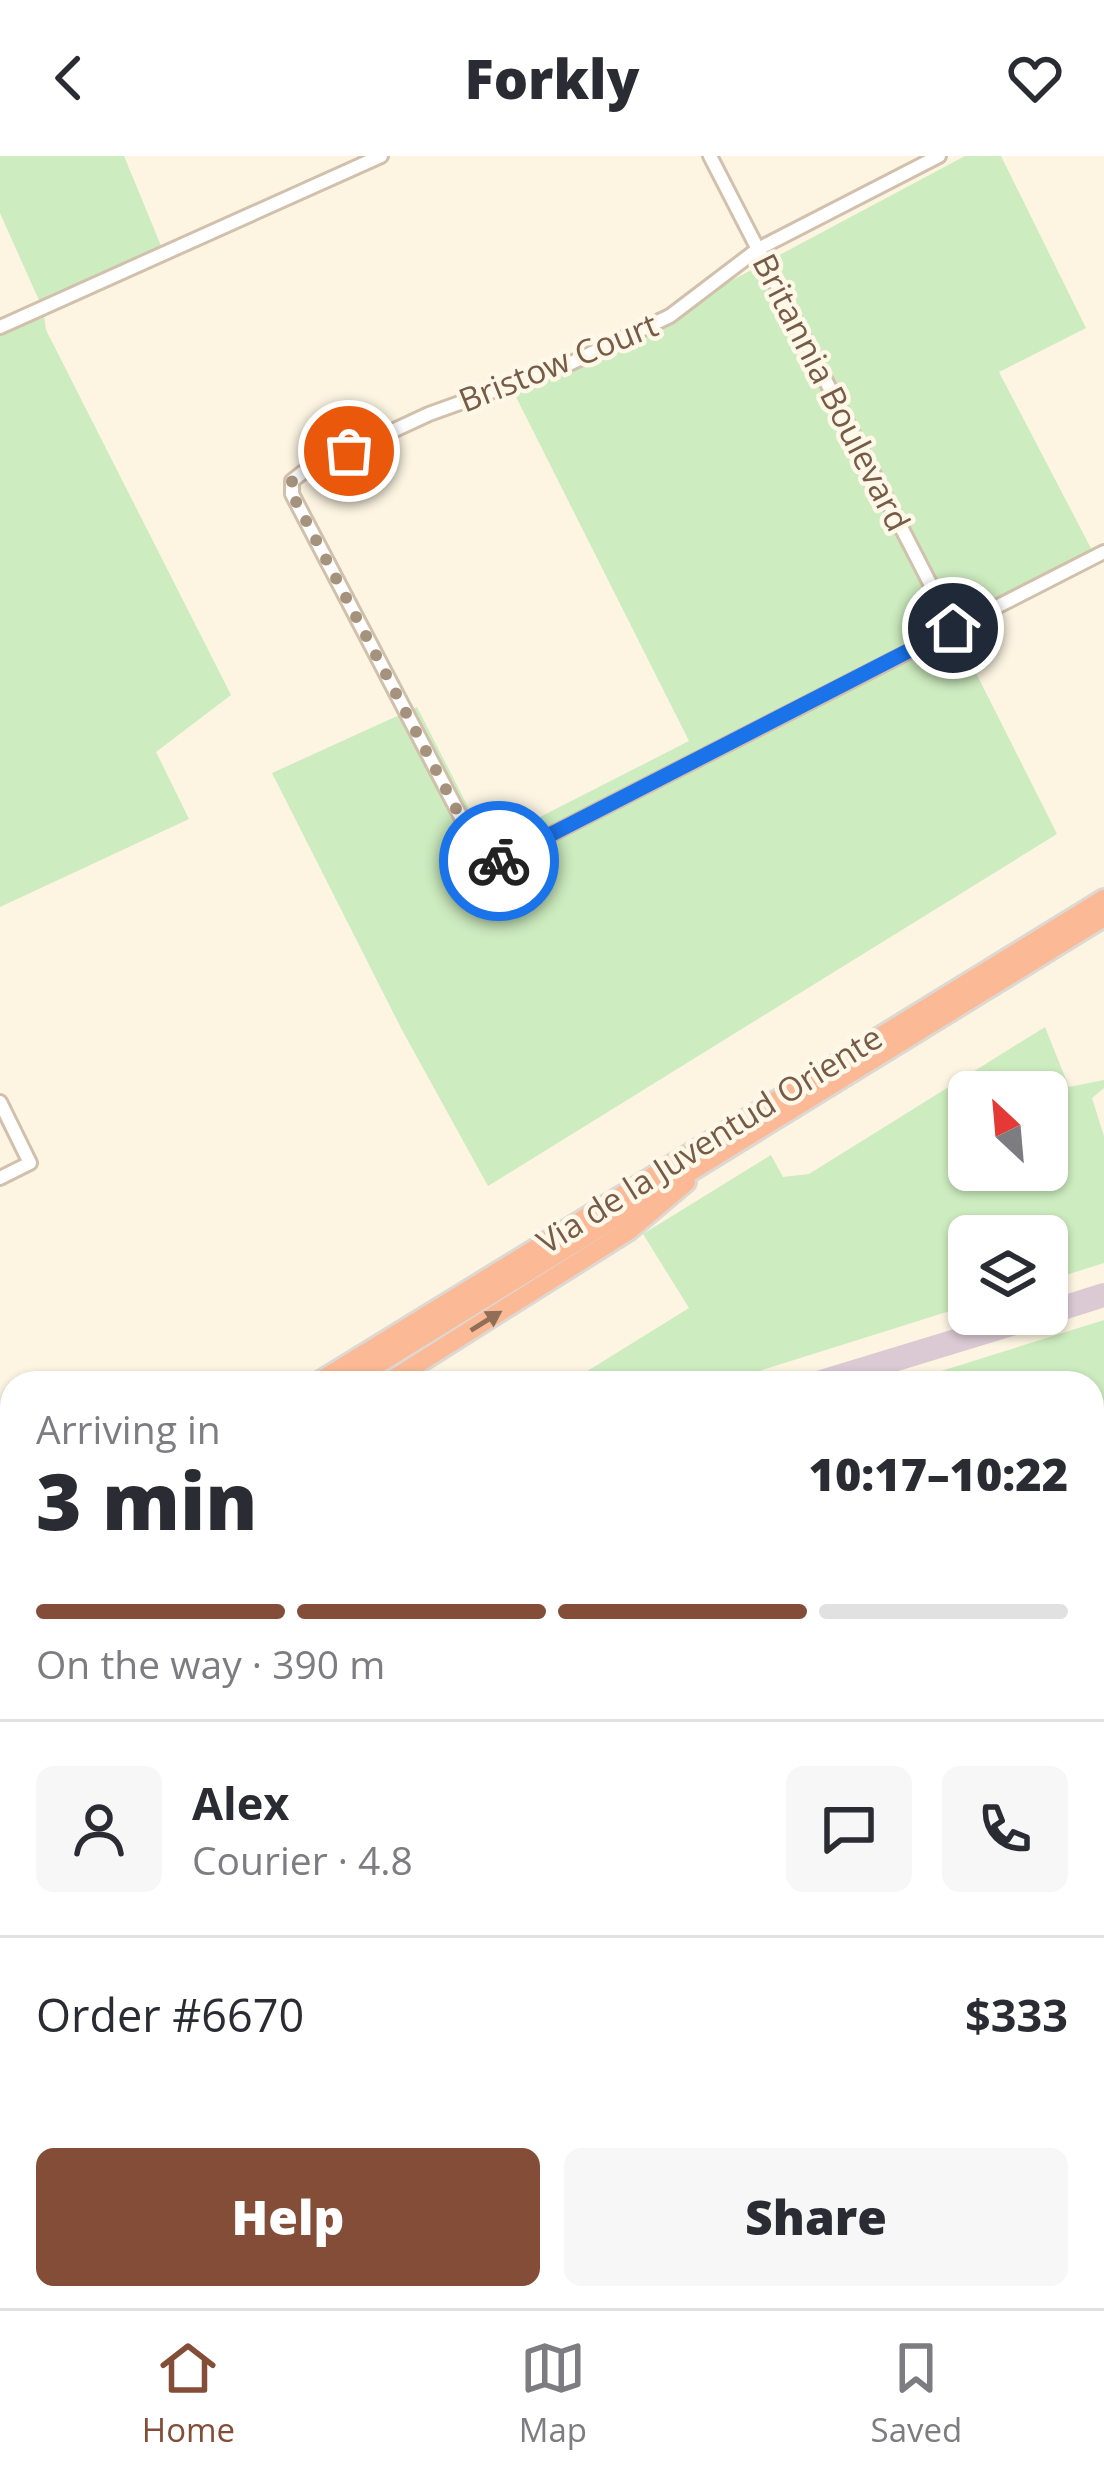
<!DOCTYPE html>
<meta charset="utf-8">
<style>
:root{--surface:#fff;--page:#f7f7f7;--text:#2b2b33;--muted:#7c7c81;--line:#e1e1e2;--accent:#834d38}
body{margin:0;font-family:"Open Sans",sans-serif;background:var(--page);color:var(--text);height:100vh;display:flex;flex-direction:column;font-size:45px;white-space:nowrap}
*{box-sizing:border-box;margin:0}
p{font-size:39px;color:var(--muted)}
.icon{flex:none;width:66px;height:66px;fill:none;stroke:currentColor;stroke-width:2;stroke-linecap:round;stroke-linejoin:round}
.map{position:relative;flex:1;overflow:hidden}
.side{position:absolute;left:0px;top:1215px;width:1104px;height:939px;display:flex;flex-direction:column;background:var(--surface);border-radius:36px 36px 0 0;box-shadow:0 3px 9px #0004}
.side>*{flex:none}
.needle{width:78px;rotate:334deg}
.controls{position:absolute;left:948px;top:915px;display:grid;gap:24px}
.controls a{display:grid;place-items:center;width:120px;height:120px;border-radius:18px;background:var(--surface);box-shadow:0 3px 9px #0004;font-size:60px}
.pin{position:absolute;display:grid;place-items:center;width:102px;height:102px;color:#fff;margin:-51px;border:6px solid #fff;border-radius:50%;box-shadow:0 3px 12px #0007}
.courier{position:absolute;display:grid;place-items:center;width:120px;height:120px;margin:-60px;border:9px solid #1a73e8;border-radius:50%;background:#fff;color:#222;box-shadow:0 3px 15px #0007}
.summary em{font-style:normal;font-weight:800}
.summary div{display:flex;flex-direction:column-reverse}
.summary{display:flex;align-items:center;justify-content:space-between;height:204px;padding:0 36px}
h1{font-size:78px;font-weight:800;line-height:90px}
.bar{display:grid;grid-template-columns:repeat(4,1fr);gap:18px 12px;align-content:center;height:144px;padding:0 36px}
.bar i{height:15px;border-radius:9px;background:var(--line)}
.bar .selected{background:var(--accent)}
.bar p{grid-column:span 4}
.line{display:flex;align-items:center;gap:30px;padding:0 36px;border-top:3px solid var(--line)}
.line div{flex:1}
.round{display:grid;place-items:center;flex:none;width:126px;height:126px;border-radius:18px;background:var(--page)}
.action{display:flex;gap:24px;margin-top:auto;padding:24px 36px}
.action a{flex:1;height:138px;border-radius:18px;background:var(--accent);color:#fff;font-size:48px;font-weight:800;line-height:138px;text-align:center}
.action a+a{background:var(--page);color:var(--text)}
header{display:flex;justify-content:space-between;align-items:center;height:156px;padding:0 36px;background:var(--surface);font-size:54px;font-weight:800}
.tab-bar{display:flex;justify-content:space-around;align-items:center;height:168px;border-top:3px solid var(--line);background:var(--surface);font-size:33px;color:var(--muted)}
.tab-bar a{display:grid;justify-items:center;gap:6px}
.tab-bar .selected{color:var(--accent)}
.map>svg:first-child{display:block}
</style>
<header><svg class="icon" aria-label="back" viewBox="0 0 24 24"><path d="M15 5l-7 7 7 7"/></svg>Forkly<svg class="icon" aria-label="heart" viewBox="0 0 24 24"><path d="M12 20l-8-8c-3-5 5-10 8-4 3-6 11-1 8 4z"/></svg></header>
<div class="map">
<svg width="1104" height="2152" viewBox="0 0 1104 2152">
<rect width="100%" height="100%" fill="#fdf5e2"/>
<!-- green -->
<g fill="#cdecbf" fill-rule="evenodd">
<polygon points="0,0 124,0 164,97 43,152 46,174 231,539 156,596 189,663 0,751 0,171 42,151 0,57"/>
<polygon points="965,0 1001,0 1086,172 999,216 1095,400 954,473 1057,678 488,1030 402,874 272,617 417,551 487,688 689,585 510,229 697,143"/>
<path d="M 1045,871 L 1069,931 L 1104,924 L 1104,932 L 1092,942 L 1104,980 L 1104,1107 L 1047,1125 L 1047,1080 L 969,1080 L 969,1149 L 721,1227 L 568,1227 L 689,1152 L 643,1078 L 771,999 L 783,1021 L 809,1018 ZM 969,936 L 1047,936 L 1047,1014 L 969,1014 Z"/>
<polygon points="1104,1164 1104,1345 1092,1348 1092,1227 903,1227"/>
<polygon points="1104,1428 1104,1813 1092,1813 1092,1432"/>
<polygon points="12,1571 12,1714 0,1718 0,1578"/>
<rect x="1092" y="1881" width="12" height="196"/>
<polygon points="474,2142 685,2142 685,2152 500,2152"/>
</g>
<g fill="none" stroke-linecap="round" stroke-linejoin="round">
<!-- taxiway -->
<g stroke="#dbcad4" stroke-width="24">
<polyline points="1047,1157 1104,1139"/>
<polyline points="818,1227 1044,1158"/>
<polyline points="1092,1842 1104,1842"/>
<polyline points="0,1883 12,1883"/>
</g>
<!-- runway -->
<polyline stroke="#dbcad4" stroke-width="60" points="1092,1394 1104,1390"/>
<!-- minor casing -->
<g stroke="#d1c0ab" stroke-width="18">
<g id="minor">
<polyline points="710,0 953,472"/>
<polyline points="939,0 758,93 670,160 571,207 429,258 302,317 292,325 292,338 487,711 1104,396"/>
<polyline points="0,171 381,0"/>
<polyline points="0,946 30,1007 0,1022"/>
<polyline points="43,2142 44,2152"/>
<polyline points="455,2142 482,2152"/>
<polyline points="538,2142 538,2152"/>
<polyline points="693,2142 693,2152"/>
<polyline points="752,2142 752,2152"/>
<polyline points="809,2142 809,2152"/>
<polyline points="955,2142 955,2152"/>
<polyline points="1013,2142 1014,2152"/>
<polyline points="1072,2142 1072,2152"/>
</g>
</g>
<!-- major casing -->
<g stroke="#ded8d3" stroke-width="21">
<g id="major">
<polyline points="1092,2092 1104,2092"/>
<polyline points="0,2130 12,2130"/>
</g>
</g>
<!-- highway casing -->
<g stroke="#ded8d3" stroke-width="24">
<g id="highway">
<polyline points="317,1227 1104,743"/>
<polyline points="347,1227 1104,761"/>
<polyline points="387,1227 628,1075 686,1026"/>
<polyline points="0,1424 12,1417"/>
<polyline points="0,1443 12,1436"/>
<polyline points="0,1468 12,1460"/>
</g>
</g>
<!-- minor -->
<use href="#minor" stroke="#fff" stroke-width="12"/>
<!-- major -->
<use href="#major" stroke="#ffe297" stroke-width="15"/>
<!-- highway -->
<use href="#highway" stroke="#fbb995" stroke-width="18"/>
</g>
<!-- one-way arrows -->
<defs><path id="oneway-solid" d="M-6-.8H1V-3.2L6.5 0L1 3.2V.8H-6Z" transform="scale(3)"/></defs>
<use fill="#916f57" href="#oneway-solid" transform="translate(486 1165) rotate(-32)"/>
<g fill="none" stroke-linecap="round" stroke-linejoin="round">
<!-- done -->
<polyline stroke="#a5927d" stroke-width="12" stroke-dasharray="0 21.6" points="349,295 292,325 292,338 487,712 499,705"/>
<!-- route -->
<polyline stroke="#1a73e8" stroke-width="15" points="499,705 953,472"/>
</g>
<g text-anchor="middle" dominant-baseline="central" stroke-width="9" stroke-linejoin="round" paint-order="stroke">
<!-- street labels -->
<g font-size="33" fill="#765c47" stroke="#fff8e9">
<text transform="translate(558 206) rotate(-22)">Bristow Court</text>
<text transform="translate(832 236) rotate(63)">Britannia Boulevard</text>
<text transform="translate(709 983) rotate(-32)">Via de la Juventud Oriente</text>
</g>
</g>
</svg>
<div class="controls">
<a><svg class="needle" viewBox="-14 -14 28 28"><path d="M0-13l5 13h-10z" fill="#e53935"/><path d="M0 13l5-13h-10z" fill="#7c7c81"/></svg></a>
<a><svg class="icon" aria-label="layers" viewBox="0 0 24 24"><path d="M12 4l9 5-9 5-9-5zM3 14l9 5 9-5"/></svg></a>
</div>
<div class="pin" style="left:349px;top:295px;background:#ea580c"><svg class="icon" aria-label="bag" viewBox="0 0 24 24"><path d="M5 8h14l-1 12H6zM9 8a3 3 0 0 1 6 0"/></svg></div>
<div class="pin" style="left:953px;top:472px;background:#1f2937"><svg class="icon" aria-label="home" viewBox="0 0 24 24"><path d="M3 11l9-7 9 7M6 9v11h12V9"/></svg></div>
<div class="courier" style="left:499px;top:705px"><svg class="icon" aria-label="bike" viewBox="0 0 24 24"><circle cx="6" cy="16" r="4"/><circle cx="18" cy="16" r="4"/><path d="M6 16l4-8h5l3 8M10 8l3 8H6M13 5h3"/></svg></div>
<section class="side">
<div class="summary"><div><h1>3 min</h1><p>Arriving in</p></div><em>10:17–10:22</em></div>
<div class="bar"><i class="selected"></i><i class="selected"></i><i class="selected"></i><i></i><p>On the way · 390 m</p></div>
<div class="line" style="height:216px"><a class="round"><svg class="icon" aria-label="person" viewBox="0 0 24 24"><circle cx="12" cy="8" r="4"/><path d="M4 21q1-7 8-7t8 7"/></svg></a><div><b>Alex</b><p>Courier · 4.8</p></div><a class="round"><svg class="icon" aria-label="chat" viewBox="0 0 24 24"><path d="M4 5h16v11H9l-5 4z"/></svg></a><a class="round"><svg class="icon" aria-label="phone" viewBox="0 0 24 24"><path d="M5 4h4l2 5-3 2q2 4 5 5l2-3 5 2v4C11 20 4 13 5 4z"/></svg></a></div>
<div class="line" style="height:156px"><div>Order #6670</div><b>$333</b></div>
<div class="action"><a>Help</a><a>Share</a></div>
</section>
</div>
<nav class="tab-bar">
<a class="selected"><svg class="icon" aria-label="home" viewBox="0 0 24 24"><path d="M3 11l9-7 9 7M6 9v11h12V9"/></svg>Home</a>
<a><svg class="icon" aria-label="map" viewBox="0 0 24 24"><path d="M3 6l6-2 6 2 6-2v14l-6 2-6-2-6 2zM9 4v14M15 6v14"/></svg>Map</a>
<a><svg class="icon" aria-label="saved" viewBox="0 0 24 24"><path d="M7 4h10v16l-5-4-5 4z"/></svg>Saved</a>
</nav>
